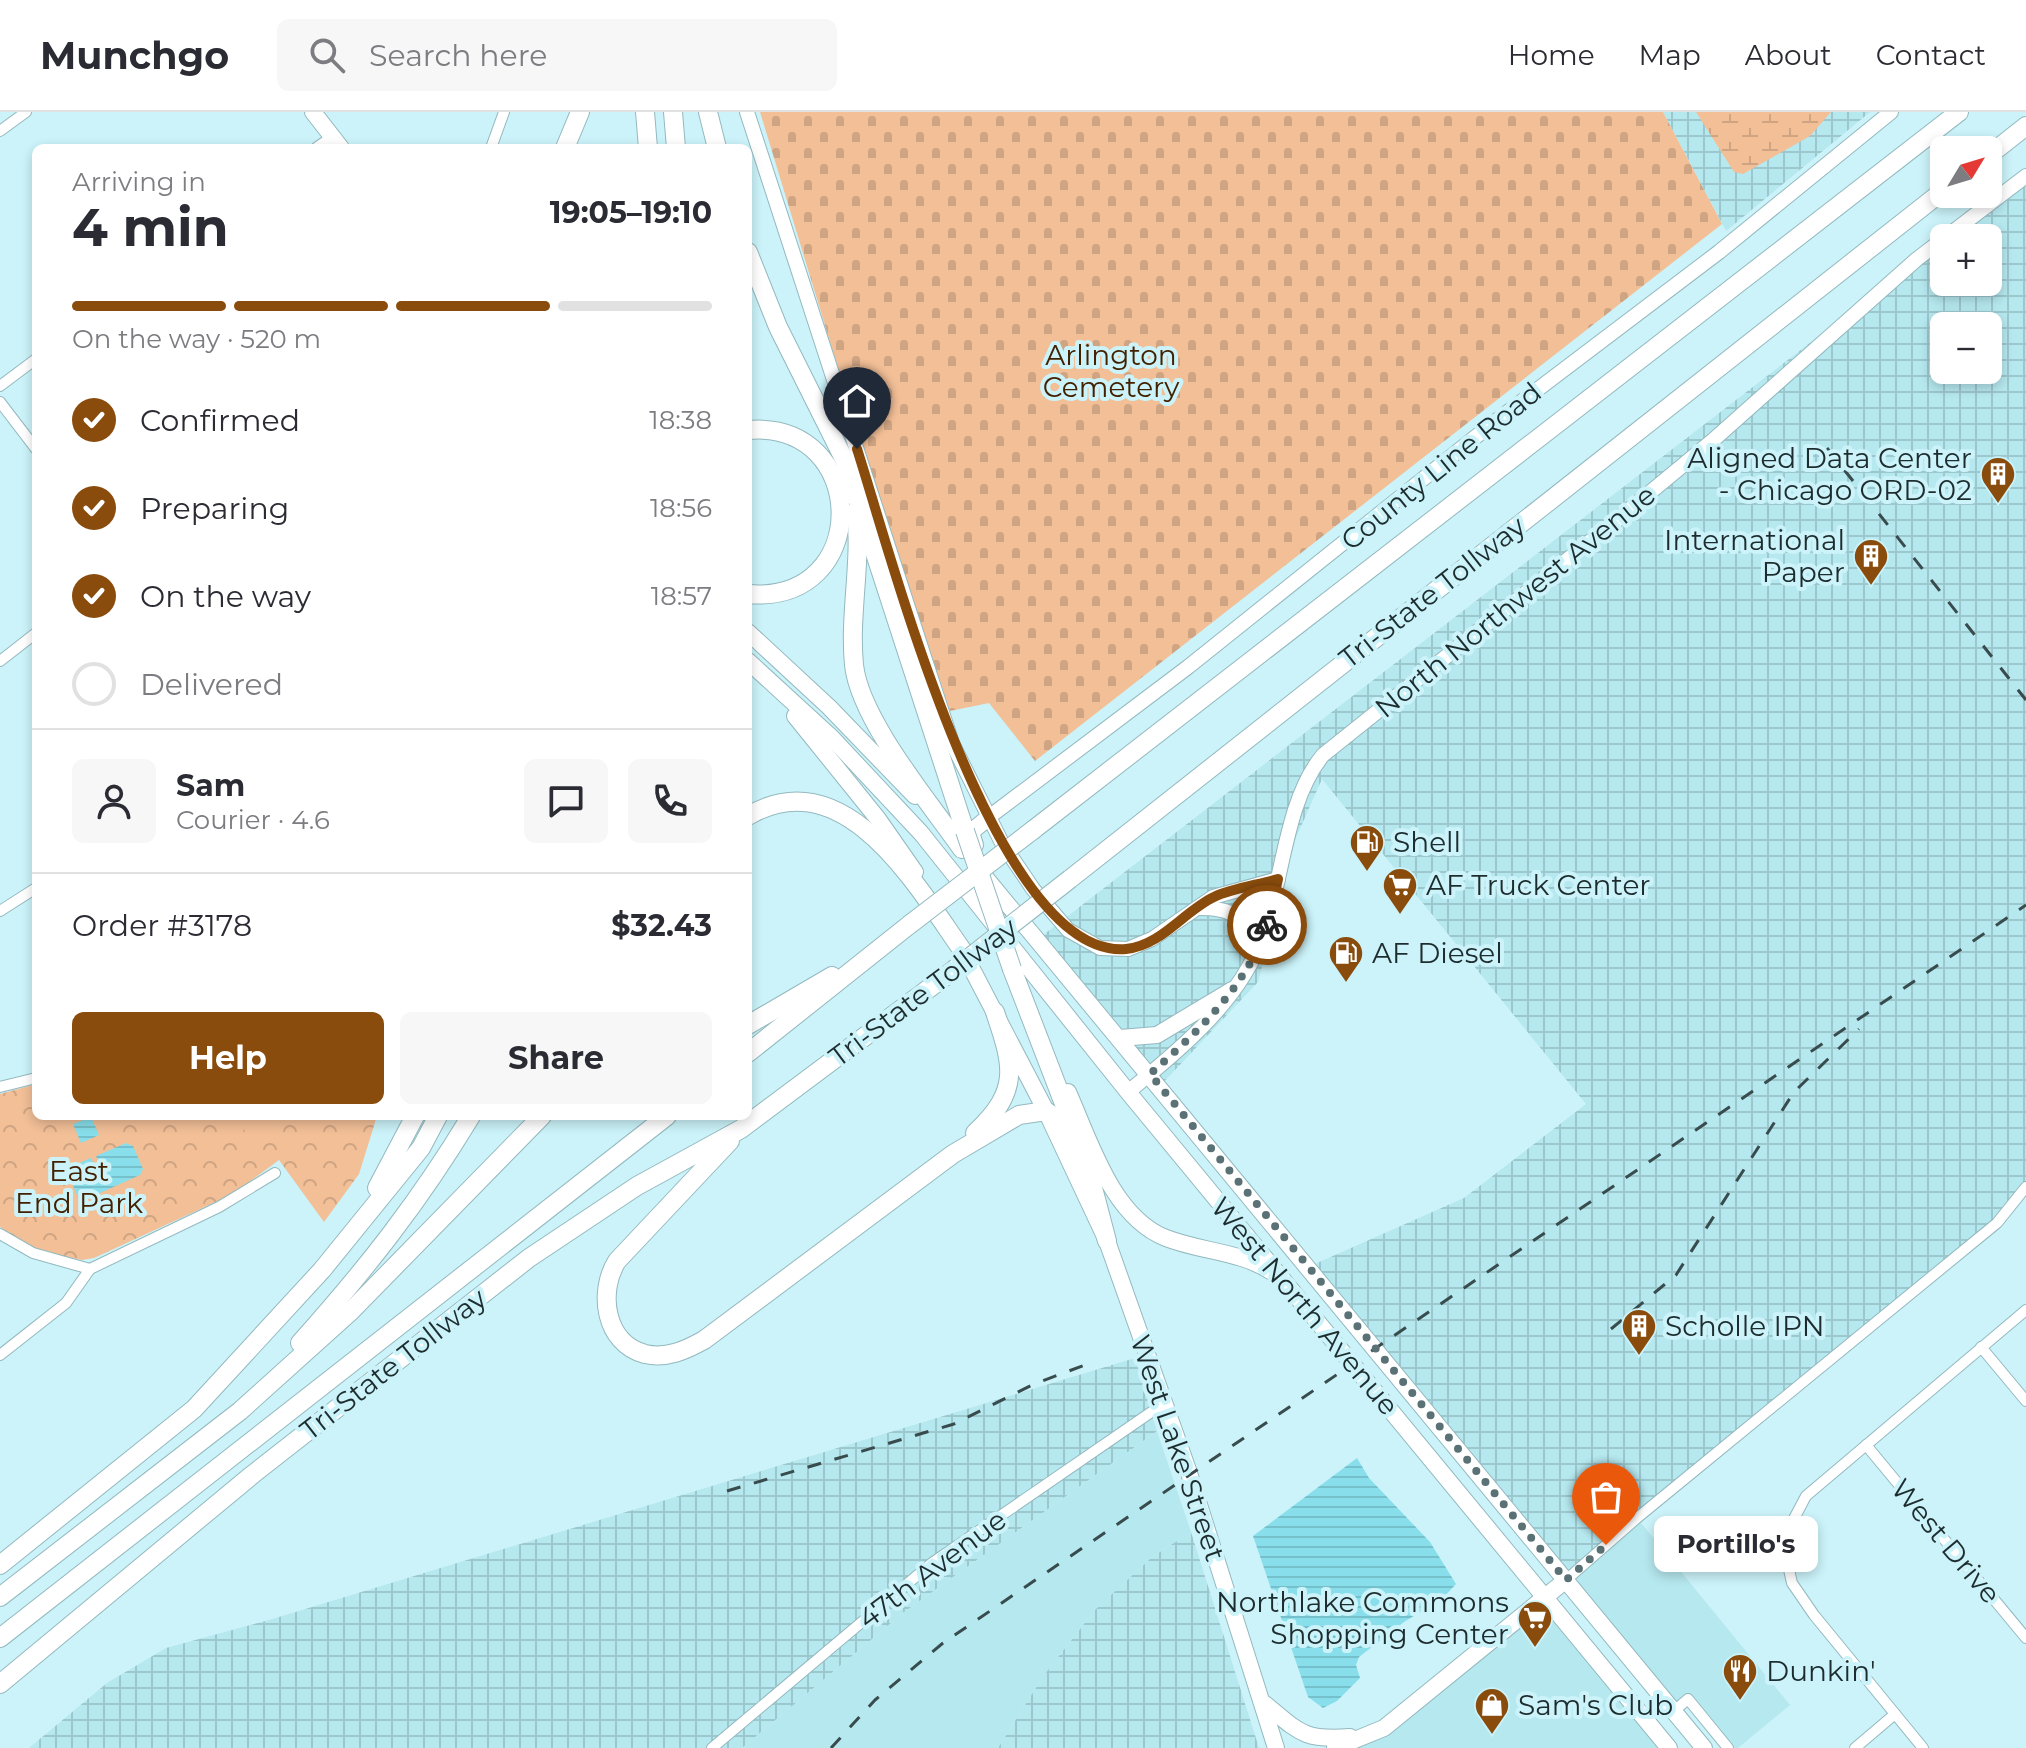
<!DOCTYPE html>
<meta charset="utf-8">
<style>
:root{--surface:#fff;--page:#f7f7f7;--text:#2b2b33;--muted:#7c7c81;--line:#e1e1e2;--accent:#894c0c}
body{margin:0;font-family:Montserrat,sans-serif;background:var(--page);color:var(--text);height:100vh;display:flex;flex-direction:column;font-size:30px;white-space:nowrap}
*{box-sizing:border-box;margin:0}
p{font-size:26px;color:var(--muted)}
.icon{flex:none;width:44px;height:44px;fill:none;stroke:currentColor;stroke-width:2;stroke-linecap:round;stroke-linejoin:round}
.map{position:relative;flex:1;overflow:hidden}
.details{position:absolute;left:32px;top:32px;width:720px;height:976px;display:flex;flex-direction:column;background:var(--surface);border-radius:12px;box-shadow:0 4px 12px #0003}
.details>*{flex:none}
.needle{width:52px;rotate:52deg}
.tools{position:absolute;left:1930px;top:24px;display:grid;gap:16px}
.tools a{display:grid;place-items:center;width:72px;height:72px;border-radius:12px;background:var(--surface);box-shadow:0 4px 12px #0003;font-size:40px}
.pin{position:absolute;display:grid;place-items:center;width:68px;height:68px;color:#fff;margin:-82px -34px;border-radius:50% 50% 50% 0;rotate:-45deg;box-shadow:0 0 8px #0007}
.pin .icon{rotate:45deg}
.courier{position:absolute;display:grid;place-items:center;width:80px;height:80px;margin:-40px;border:6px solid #894c0c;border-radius:50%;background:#fff;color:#222;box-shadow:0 2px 10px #0007}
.bubble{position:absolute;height:56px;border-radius:12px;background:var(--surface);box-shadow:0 4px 12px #0003;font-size:26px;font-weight:700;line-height:56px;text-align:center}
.summary em{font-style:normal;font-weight:700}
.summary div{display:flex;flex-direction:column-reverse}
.summary{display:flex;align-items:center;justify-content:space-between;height:136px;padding:0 40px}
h1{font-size:52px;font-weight:700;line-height:60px}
.bar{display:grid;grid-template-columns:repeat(4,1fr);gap:12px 8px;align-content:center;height:96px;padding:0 40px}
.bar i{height:10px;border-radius:6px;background:var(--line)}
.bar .active{background:var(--accent)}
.bar p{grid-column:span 4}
.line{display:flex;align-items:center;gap:20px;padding:0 40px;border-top:2px solid var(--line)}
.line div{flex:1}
.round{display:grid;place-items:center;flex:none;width:84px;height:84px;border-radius:12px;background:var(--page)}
ol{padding:0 40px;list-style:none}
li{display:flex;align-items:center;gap:24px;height:88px}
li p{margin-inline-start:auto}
li .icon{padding:8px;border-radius:50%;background:var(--accent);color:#fff;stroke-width:4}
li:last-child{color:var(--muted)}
li i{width:44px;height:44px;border:4px solid var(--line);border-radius:50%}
.button{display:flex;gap:16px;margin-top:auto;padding:16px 40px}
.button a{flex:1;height:92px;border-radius:12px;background:var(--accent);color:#fff;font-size:32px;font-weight:700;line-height:92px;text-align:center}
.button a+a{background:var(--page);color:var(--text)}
header{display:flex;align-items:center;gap:48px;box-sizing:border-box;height:112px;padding:0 40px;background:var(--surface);border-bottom:2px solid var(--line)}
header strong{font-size:38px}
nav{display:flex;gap:44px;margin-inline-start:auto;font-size:28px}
.search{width:560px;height:72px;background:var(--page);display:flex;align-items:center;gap:20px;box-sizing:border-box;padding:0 28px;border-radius:12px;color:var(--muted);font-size:30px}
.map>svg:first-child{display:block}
</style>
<header>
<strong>Munchgo</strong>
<div class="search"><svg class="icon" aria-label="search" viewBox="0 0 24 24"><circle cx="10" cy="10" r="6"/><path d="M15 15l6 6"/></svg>Search here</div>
<nav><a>Home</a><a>Map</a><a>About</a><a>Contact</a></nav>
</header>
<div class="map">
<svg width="2026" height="1636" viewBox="0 0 2026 1636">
<defs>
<pattern id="industrial-grid" width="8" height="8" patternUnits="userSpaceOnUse" patternTransform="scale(2)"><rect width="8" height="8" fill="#b6e8ef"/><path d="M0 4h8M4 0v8" fill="none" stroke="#9cc7cd"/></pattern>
<pattern id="wetland-marsh" width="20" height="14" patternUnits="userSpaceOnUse" patternTransform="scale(2)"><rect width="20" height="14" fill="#f2bf97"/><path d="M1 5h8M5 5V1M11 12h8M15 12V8" fill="none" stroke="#cfa482"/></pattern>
<pattern id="cemetery-stones" width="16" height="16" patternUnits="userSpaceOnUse" patternTransform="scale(2)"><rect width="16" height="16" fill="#f2bf97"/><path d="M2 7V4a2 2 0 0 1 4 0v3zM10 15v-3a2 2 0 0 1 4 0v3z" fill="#cfa482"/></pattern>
<pattern id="park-crowns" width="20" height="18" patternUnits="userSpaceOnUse" patternTransform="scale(2)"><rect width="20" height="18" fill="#f2bf97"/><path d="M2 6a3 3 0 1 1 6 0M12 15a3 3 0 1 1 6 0" fill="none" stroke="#cfa482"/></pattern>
<pattern id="water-rules" width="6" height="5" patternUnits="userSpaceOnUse" patternTransform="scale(2)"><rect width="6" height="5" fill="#88dfeb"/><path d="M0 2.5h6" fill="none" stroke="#75c0ca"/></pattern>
</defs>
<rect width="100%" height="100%" fill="#cbf3f9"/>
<!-- built -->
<g fill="#b6e8ef">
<polygon points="1157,1319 1191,1420 1152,1445 1095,1498 1044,1563 998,1636 742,1636 904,1500"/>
<polygon points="1637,1406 1790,1593 1738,1636 1728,1636 1688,1588 1674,1599 1566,1468"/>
<polygon points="1545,1485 1669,1636 1335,1636 1354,1630"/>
</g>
<!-- industrial -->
<g fill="url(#industrial-grid)" fill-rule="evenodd">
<polygon points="1663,0 1870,0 1726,119"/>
<path d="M 2026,64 L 2026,1075 L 1997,1111 L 1566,1468 L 1308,1155 L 1464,1086 L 1586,992 L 1322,667 L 1295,728 L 1258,870 L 1160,974 L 1038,827 ZM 1944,126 L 1988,126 L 1988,170 L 1944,170 ZM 1944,214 L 1988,214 L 1988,258 L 1944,258 Z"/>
<polygon points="1135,1246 1157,1319 904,1500 742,1636 29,1636 107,1571 166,1536 269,1508"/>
<polygon points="1191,1420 1259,1636 998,1636 1044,1563 1095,1498 1152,1445"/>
</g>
<!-- wetland -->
<polygon fill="url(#wetland-marsh)" points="1696,0 1831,0 1810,24 1743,62 1734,60"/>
<!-- cemetery -->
<polygon fill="url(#cemetery-stones)" points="760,0 1663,0 1722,112 1035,649 989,591 950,599 863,338"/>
<!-- park -->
<polygon fill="url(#park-crowns)" points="36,972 36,1004 377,1004 359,1062 324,1110 279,1048 233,1082 94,1146 82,1148 47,1141 28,1134 0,1115 0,982"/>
<!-- pitch -->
<polygon fill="#f2bf97" points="268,1004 278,1004 283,1016 249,1030 243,1015"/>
<!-- water -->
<g fill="url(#water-rules)">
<polygon points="91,1005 99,1023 81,1031 73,1012"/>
<polygon points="126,1031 133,1034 143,1057 140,1063 80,1090 66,1057 91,1046 102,1070 106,1068 96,1044"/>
<polygon points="1357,1346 1369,1366 1430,1430 1456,1472 1443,1486 1404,1510 1359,1545 1356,1553 1360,1566 1337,1589 1323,1596 1308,1585 1253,1424"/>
</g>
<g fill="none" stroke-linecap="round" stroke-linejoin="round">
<!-- street casing -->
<g stroke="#93b9bf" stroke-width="12">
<g id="street">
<polyline points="0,19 26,0"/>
<polyline points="316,36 333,24"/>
<polyline points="491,36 504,0"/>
<polyline points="0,274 36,247"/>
<polyline points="0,290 36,337"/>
<polyline points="0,549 36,521"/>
<polyline points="0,799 36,776"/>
<polyline points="0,975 36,966"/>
<polyline points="0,1122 33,1141 90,1157"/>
<polyline points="1981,1235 2026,1289"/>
<polyline points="0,1243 66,1191 90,1157 219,1095 275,1061"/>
<polyline points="1866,1333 2026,1526"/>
<polyline points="1566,1468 1637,1406 1997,1111 2026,1075"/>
<polyline points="1674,1599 1688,1587 1728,1636"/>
<polyline points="712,1636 932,1451 1163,1292"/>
<polyline points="1855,1636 1895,1602"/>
<polyline points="1923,1636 1814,1503 1792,1471 1786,1444 1788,1418 1806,1384 2026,1198"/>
</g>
</g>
<!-- secondary casing -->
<g stroke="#93b9bf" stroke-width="16">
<g id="secondary">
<polyline points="747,0 952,631 1002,731 1033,777 1068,818 1100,836 1128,837 1152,827 1213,785 1278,767"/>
<polyline points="989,705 1188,555 1488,315 1719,140 1891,0"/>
<path d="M 1199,796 C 1237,796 1239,805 1257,837"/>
<path d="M 1128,980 C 1179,938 1241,889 1263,823 C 1283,768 1285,689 1323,643 L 1607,416 L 1711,330 L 1917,147 L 2026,64"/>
</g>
</g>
<!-- primary casing -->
<g stroke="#93b9bf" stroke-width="18">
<g id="primary">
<polyline points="313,0 341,36"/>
<polyline points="748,520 829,595 915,684"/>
<polyline points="748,549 832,626 921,721 1128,980 1669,1636"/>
<polyline points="795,604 878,707 915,760"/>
<polyline points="975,733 971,720 989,705"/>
<polyline points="980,759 1704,1636"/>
<polyline points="962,838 1046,999 1107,1129 1188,1358 1276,1636"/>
<polyline points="1120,926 1157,923 1232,878"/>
<path d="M 1068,980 C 1090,1029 1112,1105 1166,1126 C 1202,1140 1240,1139 1272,1160"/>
<path d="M 1265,1592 C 1299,1620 1304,1629 1350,1625"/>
<polyline points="1335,1636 1384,1616 1566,1468"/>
</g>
</g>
<!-- highway casing -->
<g stroke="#93b9bf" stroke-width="20">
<g id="highway">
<polyline points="645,0 648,36"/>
<polyline points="673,0 676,36"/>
<polyline points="708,0 717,36"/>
<polyline points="565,36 580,0"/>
<polyline points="1988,44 2026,14"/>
<polyline points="748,140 778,215 845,349 965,719"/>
<path d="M 748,318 C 870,308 873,493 748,482"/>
<path d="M 856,399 C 862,451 849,502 854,553 C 860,608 930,691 962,737"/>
<path d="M 748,704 C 846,646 919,778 965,842"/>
<polyline points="1033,718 1959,0"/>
<polyline points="1070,767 1944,78"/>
<polyline points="1012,857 1086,1049 1107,1129"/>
<polyline points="748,913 832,864"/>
<polyline points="748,941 909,813"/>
<path d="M 975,1021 C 1021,978 1013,954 995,900"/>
<path d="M 730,1029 L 617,1149 C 598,1179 604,1231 645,1242 C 667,1247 686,1238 704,1228 L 953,1042 L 1019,1003 L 1046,999 L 1066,1013 L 1077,1028"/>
<polyline points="377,1076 415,1004"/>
<path d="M 300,1231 C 367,1156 419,1090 471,1004"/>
<polyline points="0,1453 194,1297 322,1158 421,1036 438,1004"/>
<polyline points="0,1485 240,1299 351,1199 542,1004"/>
<polyline points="0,1526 667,1004"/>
<polyline points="0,1572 252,1363 529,1146 637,1074 741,1017 951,860"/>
</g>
</g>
<!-- street -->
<use href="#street" stroke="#fff" stroke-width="10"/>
<!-- secondary -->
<use href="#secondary" stroke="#fff" stroke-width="14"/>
<!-- primary -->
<use href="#primary" stroke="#fff" stroke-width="16"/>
<!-- highway -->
<use href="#highway" stroke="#fff" stroke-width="18"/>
<!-- rail -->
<g stroke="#384b4d" stroke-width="3" stroke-dasharray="14 14" stroke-linecap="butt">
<polyline points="1827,336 2026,588"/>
<polyline points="1611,1217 1676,1163 1794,980 1859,917"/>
<polyline points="727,1379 954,1312 1034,1272 1085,1253"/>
<polyline points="831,1636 875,1588 943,1531 2026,793"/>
</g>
<!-- highway-bridge casing -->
<g stroke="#93b9bf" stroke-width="20" stroke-linecap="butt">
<g id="highway-bridge">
<polyline points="965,719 1012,857"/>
<polyline points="909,813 1033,718"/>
<polyline points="951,860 1070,767"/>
</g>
</g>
<!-- highway-bridge -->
<use href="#highway-bridge" stroke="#fff" stroke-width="18"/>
</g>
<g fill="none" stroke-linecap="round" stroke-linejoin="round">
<!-- done -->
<path stroke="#5a7275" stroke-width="8" stroke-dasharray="0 14.4" d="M 1267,813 C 1247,875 1197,920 1150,962 L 1566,1468 L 1606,1433"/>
<!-- route -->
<path stroke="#894c0c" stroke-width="10" d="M 857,337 C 890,438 994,848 1126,837 C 1161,834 1184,799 1214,785 C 1233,776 1258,773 1278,767 L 1267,813"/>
</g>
<!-- icons -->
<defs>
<g id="building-pin" transform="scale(1.8)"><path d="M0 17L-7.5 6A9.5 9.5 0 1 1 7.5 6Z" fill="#894c0c" stroke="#cbf3f9"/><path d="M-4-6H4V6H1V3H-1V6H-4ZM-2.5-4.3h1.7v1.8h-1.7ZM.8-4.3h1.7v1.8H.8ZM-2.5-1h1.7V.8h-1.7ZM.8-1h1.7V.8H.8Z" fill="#fff"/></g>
<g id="fuel-pin" transform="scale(1.8)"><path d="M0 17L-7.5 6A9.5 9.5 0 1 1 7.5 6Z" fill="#894c0c" stroke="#cbf3f9"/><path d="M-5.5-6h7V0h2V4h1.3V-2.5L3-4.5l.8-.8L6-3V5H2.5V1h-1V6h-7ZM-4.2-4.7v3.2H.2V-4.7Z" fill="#fff"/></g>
<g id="supermarket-pin" transform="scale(1.8)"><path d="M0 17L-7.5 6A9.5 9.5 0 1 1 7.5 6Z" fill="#894c0c" stroke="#cbf3f9"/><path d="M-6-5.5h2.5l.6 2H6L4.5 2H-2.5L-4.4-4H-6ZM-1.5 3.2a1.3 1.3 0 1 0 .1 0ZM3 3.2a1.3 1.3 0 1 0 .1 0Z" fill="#fff"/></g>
<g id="restaurant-pin" transform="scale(1.8)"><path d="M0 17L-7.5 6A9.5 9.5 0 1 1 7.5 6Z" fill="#894c0c" stroke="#cbf3f9"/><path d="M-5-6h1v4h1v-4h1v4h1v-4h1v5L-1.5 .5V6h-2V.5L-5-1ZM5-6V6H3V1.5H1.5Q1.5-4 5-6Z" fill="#fff"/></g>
<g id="shop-pin" transform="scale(1.8)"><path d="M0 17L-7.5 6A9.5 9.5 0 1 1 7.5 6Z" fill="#894c0c" stroke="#cbf3f9"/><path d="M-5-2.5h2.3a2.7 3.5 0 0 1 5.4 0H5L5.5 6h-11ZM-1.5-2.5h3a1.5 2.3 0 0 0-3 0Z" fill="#fff"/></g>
</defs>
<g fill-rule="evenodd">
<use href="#building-pin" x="1998" y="362"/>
<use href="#building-pin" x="1871" y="444"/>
<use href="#fuel-pin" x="1367" y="730"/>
<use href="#supermarket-pin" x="1400" y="773"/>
<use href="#fuel-pin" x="1346" y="841"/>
<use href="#building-pin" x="1639" y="1214"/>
<use href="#supermarket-pin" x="1535" y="1506"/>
<use href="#restaurant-pin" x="1740" y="1559"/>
<use href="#shop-pin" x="1492" y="1593"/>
</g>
<g text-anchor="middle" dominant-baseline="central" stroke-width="8" stroke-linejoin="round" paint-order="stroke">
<!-- park labels -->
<g font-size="28" fill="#432100" stroke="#cbf3f9">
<text x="1111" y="243">Arlington<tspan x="1111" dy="32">Cemetery</tspan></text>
<text x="79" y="1059">East<tspan x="79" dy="32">End Park</tspan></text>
</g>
<!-- poi labels -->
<g font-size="28" fill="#1d2c2e" stroke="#cbf3f9" text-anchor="start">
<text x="1972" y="346" text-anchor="end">Aligned Data Center<tspan x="1972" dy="32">- Chicago ORD-02</tspan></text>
<text x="1845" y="428" text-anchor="end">International<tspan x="1845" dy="32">Paper</tspan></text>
<text x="1393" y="730">Shell</text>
<text x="1426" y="773">AF Truck Center</text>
<text x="1372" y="841">AF Diesel</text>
<text x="1665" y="1214">Scholle IPN</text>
<text x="1509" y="1490" text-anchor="end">Northlake Commons<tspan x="1509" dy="32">Shopping Center</tspan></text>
<text x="1766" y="1559">Dunkin'</text>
<text x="1518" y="1593">Sam's Club</text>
</g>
<!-- street labels -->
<g font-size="28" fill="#1d2c2e" stroke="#cbf3f9">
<text transform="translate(1441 354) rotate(-39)">County Line Road</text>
<text transform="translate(1432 480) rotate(-38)">Tri-State Tollway</text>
<text transform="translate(1515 489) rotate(-39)">North Northwest Avenue</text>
<text transform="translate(923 880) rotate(-37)">Tri-State Tollway</text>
<text transform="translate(1305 1194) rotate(50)">West North Avenue</text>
<text transform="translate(393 1252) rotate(-38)">Tri-State Tollway</text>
<text transform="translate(1178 1336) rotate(71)">West Lake Street</text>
<text transform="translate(1946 1429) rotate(50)">West Drive</text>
<text transform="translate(932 1457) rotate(-37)">47th Avenue</text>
</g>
</g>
</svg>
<div class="tools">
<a><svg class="needle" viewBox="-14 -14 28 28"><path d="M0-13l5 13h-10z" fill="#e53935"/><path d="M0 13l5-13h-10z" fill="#7c7c81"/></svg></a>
<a>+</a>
<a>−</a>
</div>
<div class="pin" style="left:1606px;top:1433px;background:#ea580c"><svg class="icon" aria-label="bag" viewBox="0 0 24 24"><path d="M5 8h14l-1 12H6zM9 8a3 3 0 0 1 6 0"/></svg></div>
<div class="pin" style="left:857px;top:337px;background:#1f2937"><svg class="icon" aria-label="home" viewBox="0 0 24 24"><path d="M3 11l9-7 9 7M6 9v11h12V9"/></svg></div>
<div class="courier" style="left:1267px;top:813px"><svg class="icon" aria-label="bike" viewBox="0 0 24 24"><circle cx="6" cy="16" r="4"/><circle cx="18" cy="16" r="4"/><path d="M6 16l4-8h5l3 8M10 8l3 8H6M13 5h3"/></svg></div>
<div class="bubble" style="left:1654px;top:1404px;width:164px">Portillo's</div>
<section class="details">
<div class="summary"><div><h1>4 min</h1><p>Arriving in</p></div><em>19:05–19:10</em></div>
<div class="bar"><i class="active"></i><i class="active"></i><i class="active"></i><i></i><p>On the way · 520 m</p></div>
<ol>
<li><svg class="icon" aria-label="check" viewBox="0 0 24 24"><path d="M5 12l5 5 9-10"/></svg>Confirmed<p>18:38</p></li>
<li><svg class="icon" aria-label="check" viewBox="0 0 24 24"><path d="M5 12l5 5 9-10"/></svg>Preparing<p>18:56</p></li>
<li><svg class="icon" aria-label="check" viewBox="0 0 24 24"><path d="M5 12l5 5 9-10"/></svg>On the way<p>18:57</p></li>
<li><i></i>Delivered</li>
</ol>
<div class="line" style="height:144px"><a class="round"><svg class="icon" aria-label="person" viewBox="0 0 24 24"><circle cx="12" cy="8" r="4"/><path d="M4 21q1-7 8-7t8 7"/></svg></a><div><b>Sam</b><p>Courier · 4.6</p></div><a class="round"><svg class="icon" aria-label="chat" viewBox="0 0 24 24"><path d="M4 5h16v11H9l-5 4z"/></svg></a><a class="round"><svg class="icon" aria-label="phone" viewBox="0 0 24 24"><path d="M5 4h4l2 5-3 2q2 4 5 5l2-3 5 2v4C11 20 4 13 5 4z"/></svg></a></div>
<div class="line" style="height:104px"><div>Order #3178</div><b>$32.43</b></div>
<div class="button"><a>Help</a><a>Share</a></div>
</section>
</div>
